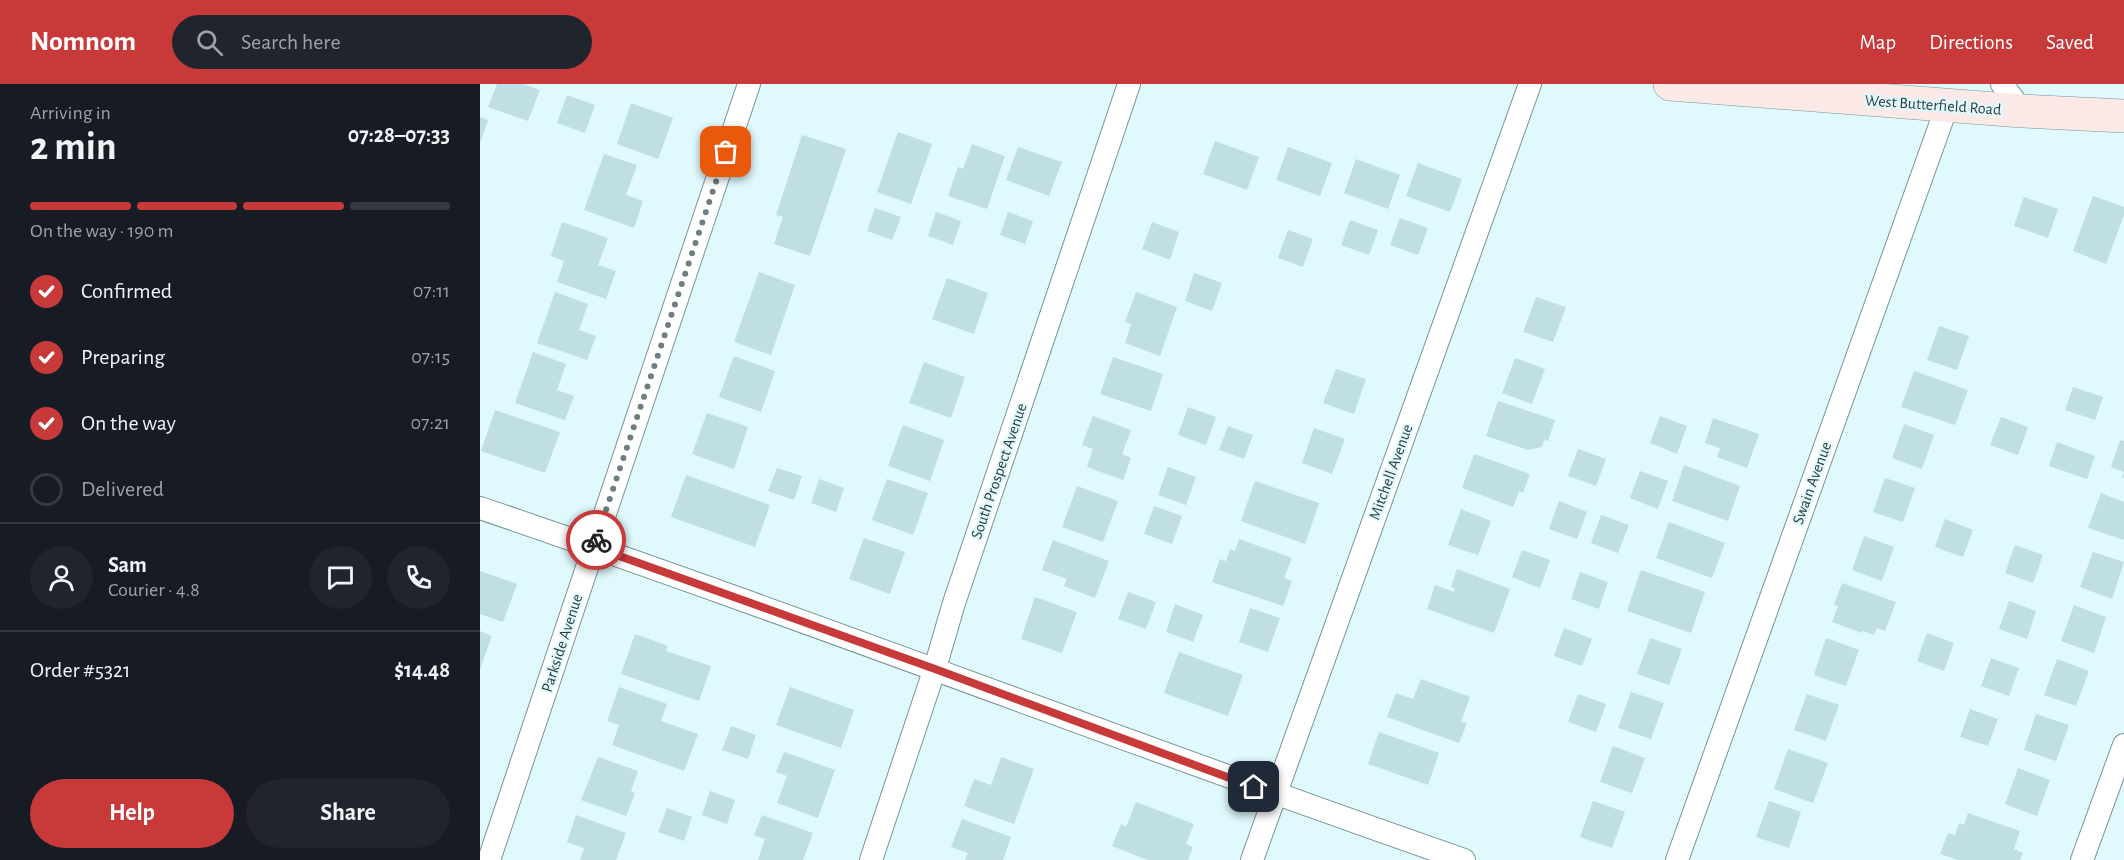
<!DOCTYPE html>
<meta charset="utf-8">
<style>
:root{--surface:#171b24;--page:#20242c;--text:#f1f3f6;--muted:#9ea1a6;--line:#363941;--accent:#c8393a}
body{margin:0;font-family:"Alegreya Sans",sans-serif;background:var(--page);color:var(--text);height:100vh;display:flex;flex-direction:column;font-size:22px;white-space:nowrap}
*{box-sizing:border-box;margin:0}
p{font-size:20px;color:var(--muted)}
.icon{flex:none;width:33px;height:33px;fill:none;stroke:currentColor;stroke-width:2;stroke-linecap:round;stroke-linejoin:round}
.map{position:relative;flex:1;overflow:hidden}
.details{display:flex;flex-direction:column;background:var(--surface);width:480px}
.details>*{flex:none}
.pin{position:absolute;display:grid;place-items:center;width:51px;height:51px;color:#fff;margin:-26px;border-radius:12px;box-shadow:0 3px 9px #0006}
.courier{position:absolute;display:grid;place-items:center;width:60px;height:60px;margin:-30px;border:4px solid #c8393a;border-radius:50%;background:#fff;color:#222;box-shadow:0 2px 8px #0007}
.head em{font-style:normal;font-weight:600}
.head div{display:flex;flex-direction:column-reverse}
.head{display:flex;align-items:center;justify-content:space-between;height:102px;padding:0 30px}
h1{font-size:39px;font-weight:600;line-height:45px}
.bar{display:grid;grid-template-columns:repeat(4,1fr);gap:9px 6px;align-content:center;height:72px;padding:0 30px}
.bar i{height:8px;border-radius:4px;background:var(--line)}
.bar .active{background:var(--accent)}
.bar p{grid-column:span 4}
.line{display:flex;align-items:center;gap:15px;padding:0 30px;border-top:2px solid var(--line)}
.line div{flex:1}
.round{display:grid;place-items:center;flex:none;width:63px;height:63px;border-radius:32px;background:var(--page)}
ol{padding:0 30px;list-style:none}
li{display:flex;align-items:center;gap:18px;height:66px}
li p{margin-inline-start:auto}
li .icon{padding:6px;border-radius:50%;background:var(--accent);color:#fff;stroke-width:4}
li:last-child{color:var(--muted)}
li i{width:33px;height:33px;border:3px solid var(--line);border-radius:50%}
.button{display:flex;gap:12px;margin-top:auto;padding:12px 30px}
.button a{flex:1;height:69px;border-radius:36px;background:var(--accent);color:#fff;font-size:24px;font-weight:600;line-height:69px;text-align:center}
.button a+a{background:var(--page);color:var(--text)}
header{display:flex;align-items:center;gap:36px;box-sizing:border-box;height:84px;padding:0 30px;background:var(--accent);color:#fff}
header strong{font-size:28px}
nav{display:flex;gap:33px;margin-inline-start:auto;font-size:21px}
.search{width:420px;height:54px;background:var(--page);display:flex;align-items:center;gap:15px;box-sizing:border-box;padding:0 21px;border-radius:33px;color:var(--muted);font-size:22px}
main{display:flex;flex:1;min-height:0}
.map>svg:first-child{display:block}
</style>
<header>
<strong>Nomnom</strong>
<div class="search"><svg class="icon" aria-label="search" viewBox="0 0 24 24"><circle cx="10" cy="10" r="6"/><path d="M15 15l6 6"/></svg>Search here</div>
<nav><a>Map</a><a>Directions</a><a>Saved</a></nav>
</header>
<main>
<section class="details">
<div class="head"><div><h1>2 min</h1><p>Arriving in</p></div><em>07:28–07:33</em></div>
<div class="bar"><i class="active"></i><i class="active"></i><i class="active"></i><i></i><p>On the way · 190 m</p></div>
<ol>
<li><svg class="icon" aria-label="check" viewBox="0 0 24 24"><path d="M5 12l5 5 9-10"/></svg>Confirmed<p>07:11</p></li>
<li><svg class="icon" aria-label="check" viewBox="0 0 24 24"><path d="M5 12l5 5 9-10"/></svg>Preparing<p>07:15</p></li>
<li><svg class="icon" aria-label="check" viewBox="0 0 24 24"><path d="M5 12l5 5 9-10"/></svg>On the way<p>07:21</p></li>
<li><i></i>Delivered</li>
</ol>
<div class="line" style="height:108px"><a class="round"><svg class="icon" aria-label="person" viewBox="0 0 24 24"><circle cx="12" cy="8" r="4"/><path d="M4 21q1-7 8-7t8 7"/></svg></a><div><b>Sam</b><p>Courier · 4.8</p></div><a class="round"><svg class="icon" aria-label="chat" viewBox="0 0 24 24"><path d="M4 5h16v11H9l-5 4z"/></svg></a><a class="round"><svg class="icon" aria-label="phone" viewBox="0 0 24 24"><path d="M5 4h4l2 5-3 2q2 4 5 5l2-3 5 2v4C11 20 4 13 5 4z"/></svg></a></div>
<div class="line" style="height:78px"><div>Order #5321</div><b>$14.48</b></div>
<div class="button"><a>Help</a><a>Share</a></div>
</section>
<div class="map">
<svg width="1644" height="776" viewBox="0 0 1644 776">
<rect width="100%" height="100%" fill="#dff9fd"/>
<!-- building -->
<g fill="#bfdfe4">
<polygon points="17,0 43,0 60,6 48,37 8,23"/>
<polygon points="87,11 115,21 105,49 77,39"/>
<polygon points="151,19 193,34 178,75 137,60"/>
<polygon points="0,33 8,36 0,59"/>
<polygon points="418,48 452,60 431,120 397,108"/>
<polygon points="322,51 366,65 330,172 294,160 303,133 296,131"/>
<polygon points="735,57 779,73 767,106 723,90"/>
<polygon points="492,60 525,72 507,125 468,112 478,83 483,85"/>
<polygon points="538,63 582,78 569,112 526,96"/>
<polygon points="808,63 852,79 840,112 796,96"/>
<polygon points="124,70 157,81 146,111 163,117 154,144 104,126"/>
<polygon points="876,75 920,91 908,125 864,109"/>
<polygon points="938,79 982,95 970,128 926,112"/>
<polygon points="1613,112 1644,123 1644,131 1626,180 1593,167"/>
<polygon points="1544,113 1578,125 1568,154 1534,142"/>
<polygon points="395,124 421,133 412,156 387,147"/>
<polygon points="456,128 481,137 473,161 448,152"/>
<polygon points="528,128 553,137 545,160 520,151"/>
<polygon points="920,134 948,144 938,171 910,161"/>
<polygon points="870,136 898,146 889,171 861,161"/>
<polygon points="82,138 128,154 118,181 136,187 126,215 77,198 84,177 71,172"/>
<polygon points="672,138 699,148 690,176 662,165"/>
<polygon points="808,146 833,155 823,183 798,174"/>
<polygon points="279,188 315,201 291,271 254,258"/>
<polygon points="714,189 742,199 732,227 705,217"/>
<polygon points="467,194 508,209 494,250 452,235"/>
<polygon points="75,208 108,220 99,246 116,252 107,276 57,259"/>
<polygon points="656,208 697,223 680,272 645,259 651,240 645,238"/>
<polygon points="1056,213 1086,223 1073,258 1043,248"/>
<polygon points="1459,242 1489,252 1477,286 1447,276"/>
<polygon points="53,268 86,280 77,306 94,312 85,336 35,319"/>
<polygon points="254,272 295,287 281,328 239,313"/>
<polygon points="633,273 683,290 671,327 620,310"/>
<polygon points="1035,274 1065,285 1052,320 1022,309"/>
<polygon points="444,278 485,293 471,334 429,319"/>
<polygon points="856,285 886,295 874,330 843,319"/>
<polygon points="1434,287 1488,306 1475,341 1421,323"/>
<polygon points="1593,303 1623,313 1615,336 1585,326"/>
<polygon points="1018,317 1075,336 1068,357 1064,356 1062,363 1048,366 1006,352"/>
<polygon points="708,323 736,333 726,361 698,351"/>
<polygon points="15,326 80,348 65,389 1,367"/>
<polygon points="227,329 268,343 254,385 212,370"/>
<polygon points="613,332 651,346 642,370 651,374 643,396 607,383 613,365 602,361"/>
<polygon points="1180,332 1207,342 1197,370 1170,359"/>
<polygon points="1521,333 1548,343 1538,371 1510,361"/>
<polygon points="1233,334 1279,350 1267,384 1237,373 1240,364 1225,359"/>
<polygon points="1424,340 1454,351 1442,385 1412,374"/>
<polygon points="423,341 464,356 450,397 408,382"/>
<polygon points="748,342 773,351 764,375 739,366"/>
<polygon points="834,344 865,355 852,390 822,379"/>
<polygon points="1640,356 1644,357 1644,394 1642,394 1644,388 1631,383"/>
<polygon points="1577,358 1615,372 1607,395 1569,382"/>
<polygon points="1098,365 1126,375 1116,402 1088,392"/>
<polygon points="994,370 1050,390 1043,409 1039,407 1033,423 982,404"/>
<polygon points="1204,381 1260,402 1248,437 1192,417"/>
<polygon points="688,383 716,393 706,421 678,411"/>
<polygon points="297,384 322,392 314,416 288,407"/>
<polygon points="1160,387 1188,397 1178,425 1150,414"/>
<polygon points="206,391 290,421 275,463 191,433"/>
<polygon points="1405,394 1435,404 1423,438 1393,428"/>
<polygon points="339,395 364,404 356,428 331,419"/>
<polygon points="407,395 448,409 433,451 392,436"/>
<polygon points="775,397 839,419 825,460 761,437"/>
<polygon points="597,402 638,417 623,458 582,443"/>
<polygon points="1621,409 1644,418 1644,456 1608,444"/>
<polygon points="1079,417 1107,428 1097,455 1069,445"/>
<polygon points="674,422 702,432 692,460 664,450"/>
<polygon points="981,425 1011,437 998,471 968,461"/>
<polygon points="1121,431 1149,441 1138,469 1111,459"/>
<polygon points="1465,435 1493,446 1483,473 1455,463"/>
<polygon points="1189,438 1245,459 1232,494 1176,474"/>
<polygon points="1384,452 1414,463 1402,497 1372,486"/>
<polygon points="384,454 425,468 410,510 369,495"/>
<polygon points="759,455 812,474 804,494 812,497 803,522 732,498 740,475 746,477 750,465 755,467"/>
<polygon points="573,456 629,477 615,514 584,502 587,495 562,486"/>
<polygon points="1535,461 1563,471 1553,499 1525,489"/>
<polygon points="1042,466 1070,476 1060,504 1032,493"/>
<polygon points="1613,468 1644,478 1632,515 1600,503"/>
<polygon points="977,485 1030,505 1014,549 947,525 955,501 974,508 975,505 971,503"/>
<polygon points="1161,486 1225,508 1211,549 1147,527"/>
<polygon points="0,487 37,500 23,538 0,530"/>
<polygon points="1100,488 1128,498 1119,525 1091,515"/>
<polygon points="1362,499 1416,518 1405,547 1397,544 1394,551 1383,547 1382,549 1352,538 1358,522 1354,521"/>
<polygon points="648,508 676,518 666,545 638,535"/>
<polygon points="555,513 597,528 582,569 541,555"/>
<polygon points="1529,517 1556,527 1547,555 1519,545"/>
<polygon points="695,520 723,531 713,558 686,548"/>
<polygon points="1594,521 1626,533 1614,569 1581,557"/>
<polygon points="770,524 800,534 788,568 759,558"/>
<polygon points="1084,544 1112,555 1102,582 1074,572"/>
<polygon points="0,547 12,552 0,585"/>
<polygon points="1447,549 1474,559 1464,587 1437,577"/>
<polygon points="155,550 188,562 186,567 231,582 219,617 141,590"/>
<polygon points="1170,554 1202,565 1189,601 1157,590"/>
<polygon points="1346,554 1379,566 1366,602 1334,591"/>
<polygon points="699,568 763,591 748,632 684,609"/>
<polygon points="1511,574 1539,584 1529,612 1501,602"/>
<polygon points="1577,575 1609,587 1596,622 1564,611"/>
<polygon points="941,595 990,613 981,638 987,639 979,659 907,633 916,609 933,615"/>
<polygon points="139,603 187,620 181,637 218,650 204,687 132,661 139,641 127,637"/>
<polygon points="310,603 374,626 361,664 296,641"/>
<polygon points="1151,608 1184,619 1171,655 1138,644"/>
<polygon points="1098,610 1126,620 1116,648 1088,638"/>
<polygon points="1327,610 1359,621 1346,657 1314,646"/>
<polygon points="1490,625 1518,635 1508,662 1480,653"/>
<polygon points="1556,630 1589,641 1576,677 1544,666"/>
<polygon points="251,642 276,651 268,675 242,666"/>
<polygon points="899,648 959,669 948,701 888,680"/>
<polygon points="1133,662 1165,674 1152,709 1120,698"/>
<polygon points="1308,665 1348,679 1333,719 1294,705"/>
<polygon points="304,668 355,686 338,734 297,719 307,692 296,688"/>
<polygon points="118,673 158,687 151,707 155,709 146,732 101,716"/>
<polygon points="521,673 554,685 534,740 484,722 494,695 511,701"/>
<polygon points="1538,684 1570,696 1557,732 1525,720"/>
<polygon points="230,707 255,716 247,740 222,731"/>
<polygon points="1113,717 1145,728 1132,764 1100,753"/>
<polygon points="1289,717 1321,728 1309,764 1276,753"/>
<polygon points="656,718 714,740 706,760 713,763 708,776 668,776 632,762 641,740 646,743"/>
<polygon points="187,724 212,733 204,757 178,748"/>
<polygon points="1488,729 1540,747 1534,765 1543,769 1540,776 1478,776 1460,770 1468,749 1475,751 1479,739 1484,741"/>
<polygon points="96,731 146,749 136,776 100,776 104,764 87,758"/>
<polygon points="282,731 333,749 323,776 278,776 285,755 274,751"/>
<polygon points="482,735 531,753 523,776 485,776 488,769 471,763"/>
</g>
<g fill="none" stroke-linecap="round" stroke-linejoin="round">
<!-- minor casing -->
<g stroke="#77959a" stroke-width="24">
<g id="minor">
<polyline points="1522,0 1542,27"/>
<path d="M 0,424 C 330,536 655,662 984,776"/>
<polyline points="9,776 269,0"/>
<polyline points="391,776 455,584 474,519 649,0"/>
<polyline points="772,776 1050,0"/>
<polyline points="1197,776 1467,22"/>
<polyline points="1602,776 1644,661"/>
</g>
</g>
<!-- secondary casing -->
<g stroke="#77959a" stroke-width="34">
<polyline id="secondary" points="1190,0 1542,27 1644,32"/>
</g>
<!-- minor -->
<use href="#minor" stroke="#fff" stroke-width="22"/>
<!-- secondary -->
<use href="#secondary" stroke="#fae9e7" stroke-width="33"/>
</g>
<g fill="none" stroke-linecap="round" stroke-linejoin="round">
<!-- done -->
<polyline stroke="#6e7f82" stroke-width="6" stroke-dasharray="0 10.8" points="116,456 246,68"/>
<!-- route -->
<polyline stroke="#c8393a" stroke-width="8" points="116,456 114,463 455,585 774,703"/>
</g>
<g text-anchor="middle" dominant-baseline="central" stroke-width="4.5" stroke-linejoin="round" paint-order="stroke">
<!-- street labels -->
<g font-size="16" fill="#313e40" stroke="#dff9fd">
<text transform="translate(1453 21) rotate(4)">West Butterfield Road</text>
<text transform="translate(519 387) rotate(-71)">South Prospect Avenue</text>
<text transform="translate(911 388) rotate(-70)">Mitchell Avenue</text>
<text transform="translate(1332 399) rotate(-70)">Swain Avenue</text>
<text transform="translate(82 559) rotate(-72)">Parkside Avenue</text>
</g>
</g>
</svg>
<div class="pin" style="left:246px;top:68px;background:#ea580c"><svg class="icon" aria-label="bag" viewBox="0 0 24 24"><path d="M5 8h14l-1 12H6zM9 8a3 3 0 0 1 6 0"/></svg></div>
<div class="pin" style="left:774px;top:703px;background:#1f2937"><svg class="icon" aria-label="home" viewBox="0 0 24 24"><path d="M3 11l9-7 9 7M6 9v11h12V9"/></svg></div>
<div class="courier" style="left:116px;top:456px"><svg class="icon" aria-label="bike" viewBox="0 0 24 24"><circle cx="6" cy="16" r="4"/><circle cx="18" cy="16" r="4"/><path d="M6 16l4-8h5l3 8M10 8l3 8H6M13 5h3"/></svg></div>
</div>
</main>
